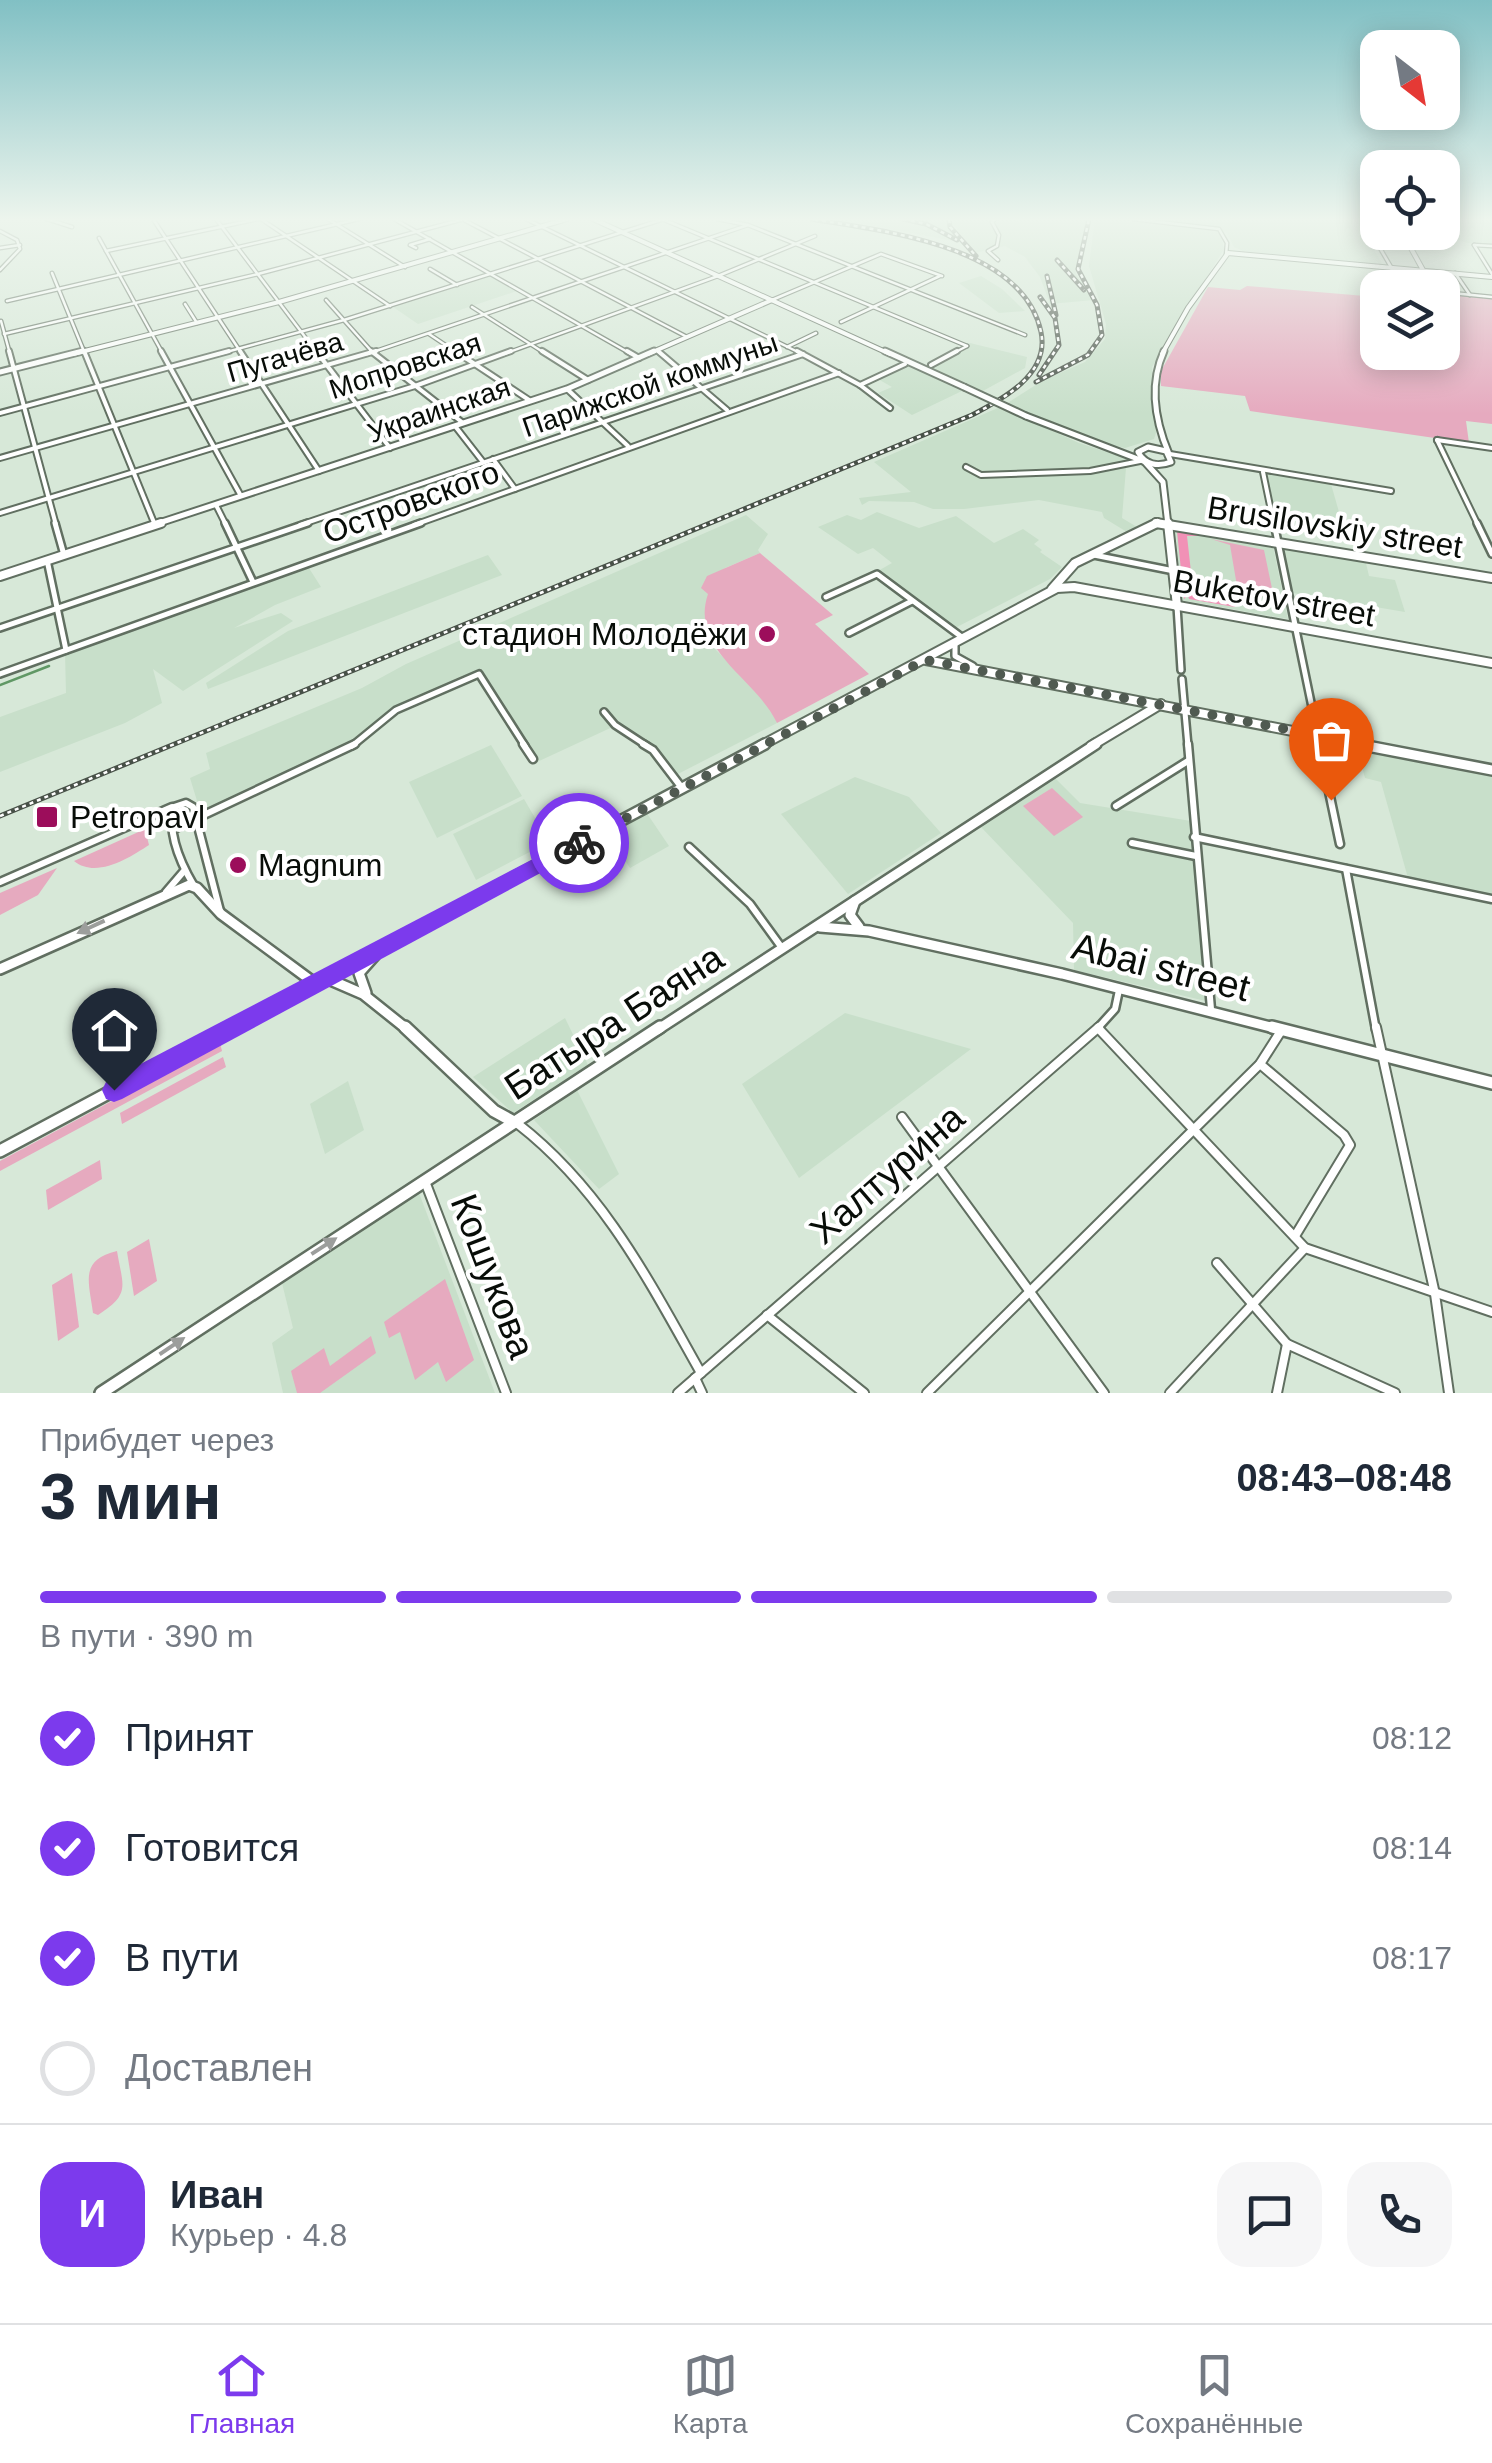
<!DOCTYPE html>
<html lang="ru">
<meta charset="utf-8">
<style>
:root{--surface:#fff;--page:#f6f6f7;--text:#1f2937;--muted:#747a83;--line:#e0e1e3;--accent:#7c3aed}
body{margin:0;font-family:Helvetica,sans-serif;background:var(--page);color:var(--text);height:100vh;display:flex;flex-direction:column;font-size:38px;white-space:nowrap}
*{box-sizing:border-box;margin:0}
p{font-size:32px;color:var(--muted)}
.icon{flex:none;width:55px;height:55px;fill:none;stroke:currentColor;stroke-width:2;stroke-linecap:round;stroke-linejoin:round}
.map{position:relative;height:1393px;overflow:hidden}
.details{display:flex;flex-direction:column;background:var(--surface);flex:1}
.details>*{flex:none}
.needle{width:65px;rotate:149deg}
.controls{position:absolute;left:1360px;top:30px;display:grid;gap:20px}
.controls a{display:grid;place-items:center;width:100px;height:100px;border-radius:20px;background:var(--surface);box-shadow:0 5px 25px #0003;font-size:50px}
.pin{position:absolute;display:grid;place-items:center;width:85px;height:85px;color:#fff;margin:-102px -42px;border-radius:50% 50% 50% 0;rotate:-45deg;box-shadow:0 0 10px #0007}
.pin .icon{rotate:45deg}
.courier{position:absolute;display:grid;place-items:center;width:100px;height:100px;margin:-50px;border:8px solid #7c3aed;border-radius:50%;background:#fff;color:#222;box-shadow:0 2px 12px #0007}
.summary em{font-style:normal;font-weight:600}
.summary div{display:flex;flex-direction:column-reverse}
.summary{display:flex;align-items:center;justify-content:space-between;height:170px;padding:0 40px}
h1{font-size:65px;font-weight:600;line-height:75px}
.bar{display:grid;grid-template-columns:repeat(4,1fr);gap:15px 10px;align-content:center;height:120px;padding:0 40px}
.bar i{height:12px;border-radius:8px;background:var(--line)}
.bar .active{background:var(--accent)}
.bar p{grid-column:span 4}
.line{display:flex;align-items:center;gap:25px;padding:0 40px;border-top:2px solid var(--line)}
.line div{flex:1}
.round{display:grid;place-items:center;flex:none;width:105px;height:105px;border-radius:30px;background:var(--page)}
ol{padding:0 40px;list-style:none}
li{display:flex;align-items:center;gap:30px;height:110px}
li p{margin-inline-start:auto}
li .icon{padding:10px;border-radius:50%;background:var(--accent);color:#fff;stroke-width:4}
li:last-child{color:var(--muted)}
li i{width:55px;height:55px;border:5px solid var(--line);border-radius:50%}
.tabs{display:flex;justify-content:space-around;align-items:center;height:140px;border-top:2px solid var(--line);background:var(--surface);font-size:28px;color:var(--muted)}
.tabs a{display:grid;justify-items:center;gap:5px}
.tabs .active{color:var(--accent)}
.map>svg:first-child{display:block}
</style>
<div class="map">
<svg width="1492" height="1393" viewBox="0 0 1492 1393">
<rect width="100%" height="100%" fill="#d7e8d8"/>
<!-- built -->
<g fill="#c8dfca">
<polygon points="838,219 946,219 960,242 959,242"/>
<polygon points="950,219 1087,219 1076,274 1094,300 1050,304 1040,277 1025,257 1005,246 974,253"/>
<polygon points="1095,219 1210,228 1220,232 1224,249 1152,367 1157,430 1154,439 1125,448 1084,439 1006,404 1042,381 1085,362 1105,339 1106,324 1089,266"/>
<polygon points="1140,219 1377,219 1378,232 1401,236 1364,233 1383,265 1243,251 1234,247 1227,233 1217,227"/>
<polygon points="1443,219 1492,219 1492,245 1468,243 1436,233 1442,232"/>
<polygon points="490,276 517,291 418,324 393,307"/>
<polygon points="981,276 1002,289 1025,311 999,313 959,283"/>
<polygon points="970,343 1027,357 1025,368 981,392 925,367"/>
<polygon points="908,365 964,390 912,415 878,393 892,387 878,379"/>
<polygon points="1000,407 1079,443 1129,459 1126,464 1132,466 1126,468 1122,518 1137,527 1127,532 1104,518 1102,512 1039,500 964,509 933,509 914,502 869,501 862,505 859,498 911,492 874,462"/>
<polygon points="1267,474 1331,484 1343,526 1276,516"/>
<polygon points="877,512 919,528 956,516 994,543 1023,529 1039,540 1034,544 1042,550 1040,552 1062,567 1050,579 955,628 878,571 892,563 873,548 858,554 818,527 847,515 861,520"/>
<polygon points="746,515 768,534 758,550 760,553 725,568 708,594 710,644 770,704 777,723 676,775 655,747 619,724 537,762 482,670 395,707 342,750 201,814 190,778 210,769 206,753 362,688 406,664"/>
<polygon points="1176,530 1273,546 1288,619 1181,600"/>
<polygon points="1282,545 1365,559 1369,576 1395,580 1405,612 1293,593"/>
<polygon points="488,555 502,575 208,689 206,683 288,631"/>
<polygon points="307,565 321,587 275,605 234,628 281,613 293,621 183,691 153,669 162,703 125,723 0,772 0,717 66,693 65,653"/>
<polygon points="491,745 522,796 437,838 409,782"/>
<polygon points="1357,748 1492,775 1492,896 1408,878 1381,782 1365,778"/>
<polygon points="855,777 909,797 941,833 848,894 781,814"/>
<polygon points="1054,777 1080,803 1191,821 1210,1002 1074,970 1073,923 980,826"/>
<polygon points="524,799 549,842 476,880 453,834"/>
<polygon points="646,812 669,846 630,868 607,833"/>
<polygon points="845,1013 971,1049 799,1178 742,1084"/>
<polygon points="565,1018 588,1065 513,1113 473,1077"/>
<polygon points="348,1081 364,1130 325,1154 310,1104"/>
<polygon points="577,1090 619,1174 599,1189 534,1120"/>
<polygon points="419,1193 495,1393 283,1393 272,1343 293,1328 282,1283"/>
</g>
<!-- green -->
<g fill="#e6aabf">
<polygon points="1247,286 1377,297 1378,352 1442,352 1443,293 1492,299 1492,424 1466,421 1469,443 1250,411 1245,396 1161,386 1161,371 1208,287 1240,290"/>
<polygon points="1211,539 1264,550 1274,598 1238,592 1230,545"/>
<path d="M 760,553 L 833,615 L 815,624 L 869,674 L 777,723 C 756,678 689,650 708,594 L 701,588 L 707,576 Z"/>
<polygon points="1052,788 1083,817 1054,836 1023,806"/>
<path d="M 145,829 L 149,845 C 129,858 96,879 74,861 Z"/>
<polygon points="57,868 38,895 0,915 0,893"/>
<polygon points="220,1043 222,1051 0,1171 0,1161"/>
<polygon points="223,1057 226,1067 122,1124 120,1113"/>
<polygon points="100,1160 102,1179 48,1210 46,1190"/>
<polygon points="149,1239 157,1281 134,1296 127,1252"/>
<path d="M 117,1251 C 123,1287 131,1294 98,1315 L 93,1313 C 89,1282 79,1260 117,1251 Z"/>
<polygon points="72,1273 79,1327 58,1341 52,1285"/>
<polygon points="445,1279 474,1360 446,1382 438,1362 415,1380 400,1332 389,1338 384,1322"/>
<polygon points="371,1336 376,1353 320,1393 297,1393 291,1371 324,1348 330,1366"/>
</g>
<!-- forest -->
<polygon fill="#f191b6" points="1177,531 1204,536 1187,536 1192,581 1232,588 1235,607 1189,599 1188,595 1184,599"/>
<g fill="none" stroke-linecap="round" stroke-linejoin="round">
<!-- stream -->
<polyline stroke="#609865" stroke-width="2.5" points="0,685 49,666"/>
<!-- street-far4 casing -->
<g stroke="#616f61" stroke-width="5">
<g id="street-far4">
<polyline points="47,219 72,227"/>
<polyline points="153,219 242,354"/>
<polyline points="216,219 318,354"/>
<polyline points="261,219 390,306"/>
<polyline points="328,219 405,267"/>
<polyline points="394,219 631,354"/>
<polyline points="526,219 802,354"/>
<polyline points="662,219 967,346"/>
<polyline points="717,219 748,225 1025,335"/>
<polyline points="995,219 992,222 999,235 997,246 988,251 998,260"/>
<polyline points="1133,219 1219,229 1227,243 1226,255"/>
<polyline points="464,220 687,337"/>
<polyline points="0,231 17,240 20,249 0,270"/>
<polyline points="99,238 163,354"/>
<polyline points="1405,238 1373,236 1391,267 1396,286 1407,288"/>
<polyline points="1474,245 1492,274"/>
<polyline points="1474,245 1492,246"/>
<polyline points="0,248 20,245"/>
<polyline points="416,248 410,245 430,239"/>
<polyline points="106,251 258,219"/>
<polyline points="430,269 457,285"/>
<polyline points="1421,270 1432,288"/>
<polyline points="52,273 85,354"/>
<polyline points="1455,273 1470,295"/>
<polyline points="1442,292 1492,297"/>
<polyline points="326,300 374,354"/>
<polyline points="772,300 881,254 942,276"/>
<polyline points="7,301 359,219"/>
<polyline points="185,304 197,323"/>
<polyline points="472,307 546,354"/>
<polyline points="1,321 10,354"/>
<polyline points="841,322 940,276"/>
<polyline points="4,334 258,274 464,219"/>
<polyline points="429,334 459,354"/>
<polyline points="787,347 816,333"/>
<polyline points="657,350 661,354"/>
<polyline points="219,354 344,320 664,219"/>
<polyline points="367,354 748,225"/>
<polyline points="504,354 718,276 815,236"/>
<polyline points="952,354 967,346"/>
</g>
</g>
<!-- street-far3 casing -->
<g stroke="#616f61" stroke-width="8">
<g id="street-far3">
<polyline points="9,351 56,525"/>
<polyline points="84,351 155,525"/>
<polyline points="161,351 241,496"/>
<polyline points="240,351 319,471"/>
<polyline points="316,351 390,448"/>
<polyline points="371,351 463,423"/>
<polyline points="455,351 529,400"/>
<polyline points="542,351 588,380"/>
<polyline points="627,351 639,358"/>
<polyline points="658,351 727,410"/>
<polyline points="797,351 860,385 890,408"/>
<polyline points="931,365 957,351"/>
<polyline points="860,385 905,364"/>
<polyline points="567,389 628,446"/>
<polyline points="0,413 229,351"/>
<polyline points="455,426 483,462"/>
<polyline points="1437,440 1478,525"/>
<polyline points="1437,440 1492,448"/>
<polyline points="1170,454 1391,491"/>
<polyline points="0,458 376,351"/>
<polyline points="493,459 515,489"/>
<polyline points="966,467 981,475 1090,471 1140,461"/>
<polyline points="1263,472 1274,525"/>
<polyline points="216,505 226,525"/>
<polyline points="0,513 415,386 511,351"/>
<polyline points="300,525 803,354"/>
<polyline points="414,525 839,373"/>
</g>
</g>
<!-- street-far2 casing -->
<g stroke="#616f61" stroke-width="10">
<g id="street-far2">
<polyline points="55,523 64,555"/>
<polyline points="225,523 253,582"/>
<polyline points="1274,523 1320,746"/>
<polyline points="1477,523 1492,554"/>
<polyline points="1094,555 1174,571"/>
<polyline points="47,560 66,650"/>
<polyline points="826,597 877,574 963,638"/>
<polyline points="1177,606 1181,670"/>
<polyline points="0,628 308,523"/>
<polyline points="849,633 912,601"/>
<polyline points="955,644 955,656 973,666"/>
<polyline points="0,674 421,523"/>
<polyline points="1182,679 1188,746"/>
<polyline points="604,712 615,725 647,746"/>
<polyline points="352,746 396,710 479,674 525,746"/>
</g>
</g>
<!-- street-far1 casing -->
<g stroke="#616f61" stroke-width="11">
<g id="street-far1">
<polyline points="523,744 533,759"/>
<polyline points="643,744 653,750 682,788"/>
<polyline points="1188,744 1211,1009"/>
<polyline points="1319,744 1340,844"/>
<polyline points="1116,806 1188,761"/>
<polyline points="174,829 355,744"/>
<polyline points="1194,837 1492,899"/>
<polyline points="1132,843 1196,856"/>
<polyline points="689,847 750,904 782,948"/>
<polyline points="1346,869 1376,1030"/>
<polyline points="0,882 172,807"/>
<path d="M 194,886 C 181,864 167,833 174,807 L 186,803 L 193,807 L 220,911"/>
<polyline points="166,892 184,871"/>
<polyline points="1096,1030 1115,1009 1119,990"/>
</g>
</g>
<!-- street casing -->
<g stroke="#616f61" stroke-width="12">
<g id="street">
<polyline points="1376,1027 1435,1294 1449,1393"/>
<polyline points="1098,1028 1305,1248 1492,1312"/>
<polyline points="1260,1064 1344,1135 1350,1145 1295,1236"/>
<polyline points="902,1117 1104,1393"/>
<path d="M 518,1124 C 603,1190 649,1281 701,1373"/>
<polyline points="426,1184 506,1393"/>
<polyline points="1217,1263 1287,1344 1395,1393"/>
<polyline points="767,1315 864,1393"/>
<polyline points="695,1378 702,1393"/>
<polyline points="678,1393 1099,1027"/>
<polyline points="927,1393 1260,1064 1281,1031"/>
<polyline points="1170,1393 1305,1248"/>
<polyline points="1277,1393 1287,1344"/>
</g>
</g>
<!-- secondary-far4 casing -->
<g stroke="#616f61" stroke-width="6">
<g id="secondary-far4">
<polyline points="593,219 890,354"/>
<polyline points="1402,232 1423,270"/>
<polyline points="73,354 279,302 567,219"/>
<polyline points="648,354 772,300"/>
<polyline points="1162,354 1188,308 1228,253 1492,277"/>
</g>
</g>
<!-- secondary-far3 casing -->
<g stroke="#616f61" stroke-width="9">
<g id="secondary-far3">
<polyline points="885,351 964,387"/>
<path d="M 1164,351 C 1149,384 1155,421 1169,454"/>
<polyline points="0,372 83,351"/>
<polyline points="1026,416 1143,461"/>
<path d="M 1148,447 L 1166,451 L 1171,462 C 1158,467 1145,465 1138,452 Z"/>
<polyline points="1144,461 1163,482 1168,525"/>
<polyline points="1156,523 1171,525"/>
<polyline points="153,525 567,389 654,351"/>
<polyline points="1152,525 1157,523"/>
</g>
</g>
<!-- secondary-far2 casing -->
<g stroke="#616f61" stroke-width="12">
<g id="secondary-far2">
<polyline points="1156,523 1492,578"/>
<polyline points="1168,523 1177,606"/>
<polyline points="0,576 161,523"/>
<polyline points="1052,589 1075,563 1157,523"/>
<polyline points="926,660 1370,746"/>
<polyline points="760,746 1057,588 1074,587 1492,663"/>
<polyline points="1091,746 1161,704"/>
</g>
</g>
<!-- secondary-far1 casing -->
<g stroke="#616f61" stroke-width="14">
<g id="secondary-far1">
<polyline points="1357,744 1492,770"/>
<polyline points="855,901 850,915 859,927"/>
<polyline points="820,927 869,931 1062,974 1282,1030"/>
<polyline points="0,969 189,885 197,888 221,914 313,982"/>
<polyline points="326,978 363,994 408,1030"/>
<polyline points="366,993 359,973 375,955"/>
<polyline points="227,1030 765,744"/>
<polyline points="657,1030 1096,744"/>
</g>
</g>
<!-- secondary casing -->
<g stroke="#616f61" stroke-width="16">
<g id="secondary">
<polyline points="405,1027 494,1111 514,1122"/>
<polyline points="1272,1027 1492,1083"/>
<polyline points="0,1151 232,1027"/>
<polyline points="101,1393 660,1027"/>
</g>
</g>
<!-- street-far4 -->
<use href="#street-far4" stroke="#fff" stroke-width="2.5"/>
<!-- street-far3 -->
<use href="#street-far3" stroke="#fff" stroke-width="4"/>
<!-- street-far2 -->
<use href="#street-far2" stroke="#fff" stroke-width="5"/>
<!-- street-far1 -->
<use href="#street-far1" stroke="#fff" stroke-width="6"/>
<!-- street -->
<use href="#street" stroke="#fff" stroke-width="8"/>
<!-- secondary-far4 -->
<use href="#secondary-far4" stroke="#fff" stroke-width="4"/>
<!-- secondary-far3 -->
<use href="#secondary-far3" stroke="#fff" stroke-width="5"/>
<!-- secondary-far2 -->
<use href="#secondary-far2" stroke="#fff" stroke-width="8"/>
<!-- secondary-far1 -->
<use href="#secondary-far1" stroke="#fff" stroke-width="9"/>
<!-- secondary -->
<use href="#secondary" stroke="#fff" stroke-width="11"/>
<!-- rail casing -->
<g stroke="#485148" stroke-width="5">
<g id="rail">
<polyline points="903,219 926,224 957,240"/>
<polyline points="949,219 950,227 976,256"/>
<polyline points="1057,260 1084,290"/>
<polyline points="1047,276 1056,315"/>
<polyline points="1039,375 1059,345 1055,318 1040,297"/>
<polyline points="1036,382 1088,355 1102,335 1097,305 1078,269 1089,219"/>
<path d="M 0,816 L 972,415 C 1003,399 1050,374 1041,332 C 1023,246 884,231 811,219"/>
</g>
</g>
<!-- rail -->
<use href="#rail" stroke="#fff" stroke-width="2.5" stroke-dasharray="4" stroke-linecap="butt"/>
<!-- secondary-bridge casing -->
<g stroke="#616f61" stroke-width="9" stroke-linecap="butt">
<polyline id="secondary-bridge" points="964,387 1026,416"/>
</g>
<!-- secondary-bridge -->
<use href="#secondary-bridge" stroke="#fff" stroke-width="5"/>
</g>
<!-- one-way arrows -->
<defs><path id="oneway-solid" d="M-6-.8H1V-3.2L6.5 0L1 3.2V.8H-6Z" transform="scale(2.5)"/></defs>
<g fill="#9c9e9c">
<use href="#oneway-solid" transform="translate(91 927) rotate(155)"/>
<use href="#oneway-solid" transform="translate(324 1246) rotate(-33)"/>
<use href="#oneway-solid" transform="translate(172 1346) rotate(-34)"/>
</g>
<!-- sky -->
<linearGradient id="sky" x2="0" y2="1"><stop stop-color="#81c0c4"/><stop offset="0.53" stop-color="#edf5ed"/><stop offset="1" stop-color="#edf5ed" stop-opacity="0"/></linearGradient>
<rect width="1492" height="414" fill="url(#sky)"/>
<!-- route -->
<polygon fill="#7c3aed" points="579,835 585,837 585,849 122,1099 114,1102 106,1099 102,1090 106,1082"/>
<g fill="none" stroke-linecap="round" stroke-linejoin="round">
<!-- done -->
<polyline stroke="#505a51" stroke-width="10" stroke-dasharray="0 18" points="579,843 925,660 1317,735 1331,800"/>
</g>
<!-- markers -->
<g fill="#9c0d5b" stroke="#fff" stroke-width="4">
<circle cx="767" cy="634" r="10"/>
<rect x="35" y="805" width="24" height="24" rx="5"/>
<circle cx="238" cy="865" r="10"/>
</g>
<g text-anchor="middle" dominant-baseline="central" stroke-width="8" stroke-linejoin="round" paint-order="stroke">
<!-- far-street labels -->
<g font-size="28" fill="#080d08" stroke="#fff">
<text transform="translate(285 357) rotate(-16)">Пугачёва</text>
<text transform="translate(405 366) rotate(-18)">Мопровская</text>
<text transform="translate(650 385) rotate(-19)">Парижской коммуны</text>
<text transform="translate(439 410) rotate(-19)">Украинская</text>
</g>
<!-- street labels -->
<g font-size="32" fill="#080d08" stroke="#fff">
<text transform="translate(411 502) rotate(-20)">Островского</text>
<text transform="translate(1335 527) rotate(9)">Brusilovskiy street</text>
<text transform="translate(1274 598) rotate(10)">Buketov street</text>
</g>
<!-- poi labels -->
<g font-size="32" fill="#080d08" stroke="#fff" text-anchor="start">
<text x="747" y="634" text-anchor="end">стадион Молодёжи</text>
<text x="70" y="817">Petropavl</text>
<text x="258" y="865">Magnum</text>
</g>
<!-- near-street labels -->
<g font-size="38" fill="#080d08" stroke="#fff">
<text transform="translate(1161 967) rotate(14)">Abai street</text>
<text transform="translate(614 1022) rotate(-33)">Батыра Баяна</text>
<text transform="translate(887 1174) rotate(-41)">Халтурина</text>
<text transform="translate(493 1276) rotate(69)">Кошукова</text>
</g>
</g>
</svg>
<div class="controls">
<a><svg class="needle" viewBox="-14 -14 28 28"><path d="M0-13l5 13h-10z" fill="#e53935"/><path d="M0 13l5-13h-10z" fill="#747a83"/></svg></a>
<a><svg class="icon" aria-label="locate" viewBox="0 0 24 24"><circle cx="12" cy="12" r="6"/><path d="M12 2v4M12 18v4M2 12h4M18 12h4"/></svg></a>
<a><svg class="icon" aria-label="layers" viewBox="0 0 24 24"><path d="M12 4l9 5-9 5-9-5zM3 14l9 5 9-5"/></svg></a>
</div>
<div class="pin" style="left:1331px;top:800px;background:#ea580c"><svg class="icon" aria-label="bag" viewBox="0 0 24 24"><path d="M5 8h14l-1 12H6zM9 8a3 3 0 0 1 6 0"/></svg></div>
<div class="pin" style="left:114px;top:1090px;background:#1f2937"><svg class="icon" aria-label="home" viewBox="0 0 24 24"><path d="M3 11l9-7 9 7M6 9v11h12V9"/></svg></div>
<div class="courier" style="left:579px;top:843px"><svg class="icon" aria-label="bike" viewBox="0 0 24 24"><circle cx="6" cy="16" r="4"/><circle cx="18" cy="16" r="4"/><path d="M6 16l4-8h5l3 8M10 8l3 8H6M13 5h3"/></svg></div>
</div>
<section class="details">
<div class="summary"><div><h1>3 мин</h1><p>Прибудет через</p></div><em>08:43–08:48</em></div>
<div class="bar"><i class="active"></i><i class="active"></i><i class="active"></i><i></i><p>В пути · 390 m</p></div>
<ol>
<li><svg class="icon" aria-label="check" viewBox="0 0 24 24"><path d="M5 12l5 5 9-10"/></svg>Принят<p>08:12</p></li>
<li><svg class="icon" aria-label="check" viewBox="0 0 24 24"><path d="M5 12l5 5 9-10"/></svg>Готовится<p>08:14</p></li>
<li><svg class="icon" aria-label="check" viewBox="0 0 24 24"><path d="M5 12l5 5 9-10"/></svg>В пути<p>08:17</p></li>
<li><i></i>Доставлен</li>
</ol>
<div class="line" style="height:180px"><b class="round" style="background:var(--accent);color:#fff">И</b><div><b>Иван</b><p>Курьер · 4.8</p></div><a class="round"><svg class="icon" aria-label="chat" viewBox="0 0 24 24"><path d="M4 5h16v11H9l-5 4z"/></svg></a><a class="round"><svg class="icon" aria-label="phone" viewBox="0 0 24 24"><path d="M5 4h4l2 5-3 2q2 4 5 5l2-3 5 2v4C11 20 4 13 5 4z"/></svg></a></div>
</section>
<nav class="tabs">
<a class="active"><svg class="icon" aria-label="home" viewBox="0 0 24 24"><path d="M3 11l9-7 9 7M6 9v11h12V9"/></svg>Главная</a>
<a><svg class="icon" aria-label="map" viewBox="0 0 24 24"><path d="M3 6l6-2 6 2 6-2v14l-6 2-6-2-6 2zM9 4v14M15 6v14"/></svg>Карта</a>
<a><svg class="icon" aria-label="saved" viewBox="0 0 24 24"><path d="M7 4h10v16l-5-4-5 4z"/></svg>Сохранённые</a>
</nav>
